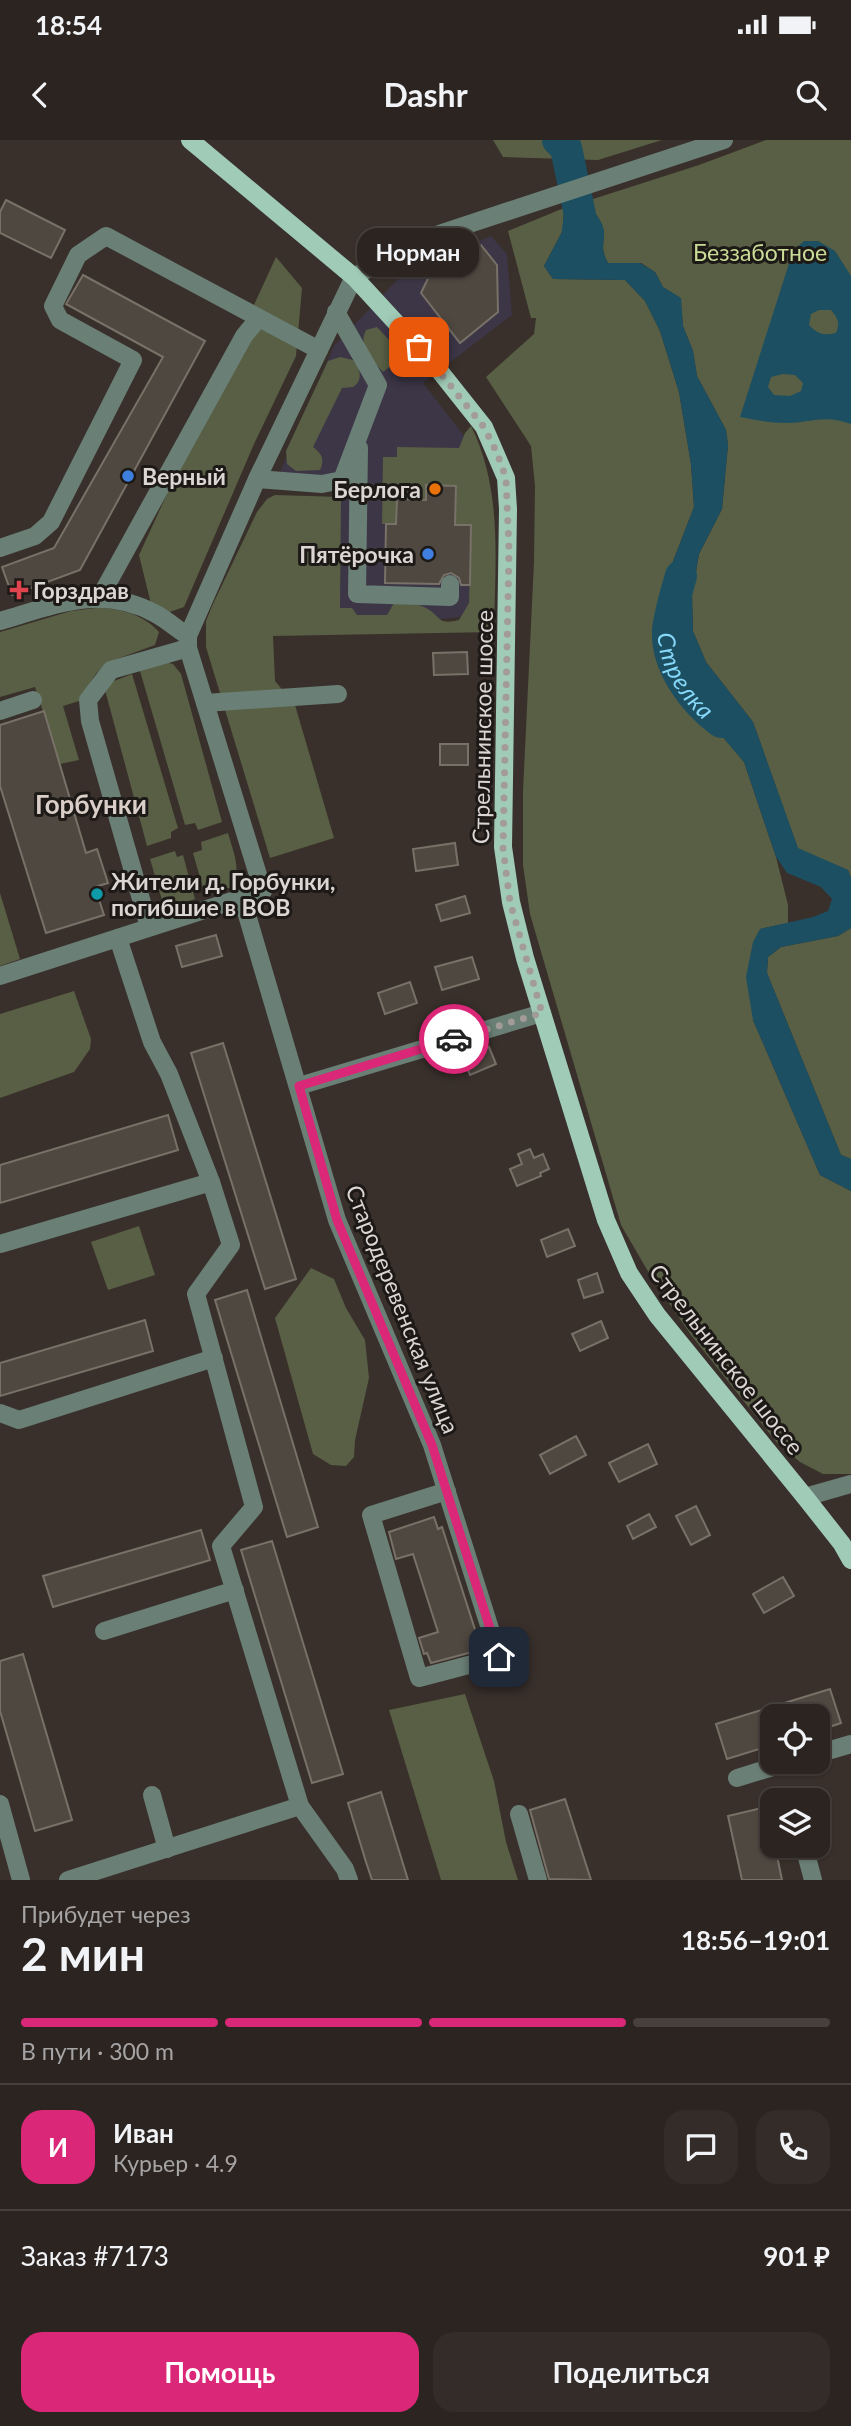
<!DOCTYPE html>
<html lang="ru">
<meta charset="utf-8">
<style>
:root{--surface:#2b2420;--page:#332c29;--text:#f1f3f6;--muted:#a6a4a5;--line:#47413e;--accent:#db2777}
body{margin:0;font-family:Lato,sans-serif;background:var(--page);color:var(--text);height:100vh;display:flex;flex-direction:column;font-size:26px;white-space:nowrap}
*{box-sizing:border-box;margin:0}
p{font-size:23px;color:var(--muted)}
.icon{flex:none;width:38px;height:38px;fill:none;stroke:currentColor;stroke-width:2;stroke-linecap:round;stroke-linejoin:round}
.map{position:relative;height:1740px;overflow:hidden}
.drawer{display:flex;flex-direction:column;background:var(--surface);flex:1}
.drawer>*{flex:none}
.buttons{position:absolute;left:760px;top:1564px;display:grid;gap:14px}
.buttons a{display:grid;place-items:center;width:70px;height:70px;border-radius:14px;background:var(--surface);box-shadow:0 2px 5px #0004,0 0 0 2px var(--line);font-size:35px}
.pin{position:absolute;display:grid;place-items:center;width:60px;height:60px;color:#fff;margin:-30px;border-radius:14px;box-shadow:0 4px 10px #0006}
.courier{position:absolute;display:grid;place-items:center;width:70px;height:70px;margin:-35px;border:5px solid #db2777;border-radius:50%;background:#fff;color:#222;box-shadow:0 2px 9px #0007}
.bubble{position:absolute;height:49px;border-radius:21px;background:var(--surface);box-shadow:0 2px 5px #0004,0 0 0 2px var(--line);font-size:23px;font-weight:700;line-height:49px;text-align:center}
.headline em{font-style:normal;font-weight:700}
.headline div{display:flex;flex-direction:column-reverse}
.headline{display:flex;align-items:center;justify-content:space-between;height:119px;padding:0 21px}
h1{font-size:46px;font-weight:700;line-height:52px}
.bar{display:grid;grid-template-columns:repeat(4,1fr);gap:10px 7px;align-content:center;height:84px;padding:0 21px}
.bar i{height:9px;border-radius:5px;background:var(--line)}
.bar .selected{background:var(--accent)}
.bar p{grid-column:span 4}
.line{display:flex;align-items:center;gap:18px;padding:0 21px;border-top:2px solid var(--line)}
.line div{flex:1}
.round{display:grid;place-items:center;flex:none;width:74px;height:74px;border-radius:21px;background:var(--page)}
.button{display:flex;gap:14px;margin-top:auto;padding:14px 21px}
.button a{flex:1;height:80px;border-radius:21px;background:var(--accent);color:#fff;font-size:28px;font-weight:700;line-height:80px;text-align:center}
.button a+a{background:var(--page);color:var(--text)}
.status{display:flex;justify-content:space-between;align-items:center;height:49px;padding:0 35px;background:var(--surface);direction:ltr}
.status svg{height:19px;fill:currentColor}
header{display:flex;justify-content:space-between;align-items:center;height:91px;padding:0 21px;background:var(--surface);font-size:32px;font-weight:700}
.map>svg:first-child{display:block}
</style>
<div class="status"><b>18:54</b><svg viewBox="0 0 49 12"><path d="M0 12V9h3v3zM5 12V6h3v6zM10 12V3h3v9zM15 12V0h3v12zM26 1h20v11H26zM47 4h2v5h-2z"/></svg></div>
<header><svg class="icon" aria-label="back" viewBox="0 0 24 24"><path d="M15 5l-7 7 7 7"/></svg>Dashr<svg class="icon" aria-label="search" viewBox="0 0 24 24"><circle cx="10" cy="10" r="6"/><path d="M15 15l6 6"/></svg></header>
<div class="map">
<svg width="851" height="1740" viewBox="0 0 851 1740">
<rect width="100%" height="100%" fill="#39302b"/>
<!-- commercial -->
<polygon fill="#3c3647" points="491,96 507,114 512,175 423,243 478,314 480,475 334,490 338,351 274,346 334,206 405,132"/>
<!-- green -->
<g fill="#585f44">
<polygon points="493,0 662,0 598,20 503,17"/>
<path d="M 766,0 L 851,0 L 851,738 L 848,730 L 798,709 L 753,582 L 706,522 L 693,491 L 692,455 L 699,414 L 722,369 L 728,305 L 726,290 L 697,236 L 693,211 L 683,186 L 680,158 L 663,147 L 655,132 L 641,123 L 608,123 C 598,105 607,101 603,88 C 601,79 593,73 590,60 L 699,25 Z"/>
<polygon points="564,68 563,90 544,126 553,139 625,140 645,161 660,191 679,252 691,324 694,367 672,424 671,493 681,539 710,582 744,622 776,717 788,765 788,783 760,789 753,880 820,1035 851,1051 851,1334 823,1334 800,1322 778,1304 691,1195 653,1140 621,1085 530,774 523,725 523,651 534,422 535,346 531,306 486,237 534,194 536,178 531,178 508,91"/>
<polygon points="276,117 302,148 296,216 254,304 184,467 167,473 152,468 139,415"/>
<path d="M 377,187 L 404,216 L 383,232 C 373,220 357,207 366,190 Z"/>
<path d="M 340,217 L 353,220 C 360,229 364,240 353,247 L 342,248 L 313,307 C 322,314 325,319 320,330 L 296,331 L 287,324 L 286,311 L 328,221 Z"/>
<path d="M 471,286 C 503,350 495,423 494,492 L 273,496 L 275,541 L 295,565 L 334,698 L 270,718 L 206,507 L 206,481 L 212,466 L 257,372 L 267,359 L 275,355 L 341,357 L 340,468 L 352,468 L 357,475 L 387,475 L 394,463 C 404,464 415,463 424,467 C 442,475 435,486 459,480 L 469,463 L 471,386 L 455,385 L 456,346 L 426,345 L 426,360 L 397,360 L 396,384 L 382,384 L 383,317 L 397,317 L 397,307 L 459,308 L 465,293 Z"/>
<path d="M 96,468 C 119,468 143,474 159,492 L 155,505 L 106,523 L 95,535 L 79,561 L 63,566 L 79,620 L 60,624 L 35,547 L 0,557 L 0,492 L 71,471 Z"/>
<polygon points="165,522 173,524 181,534 222,682 198,690 195,683 185,685 140,531"/>
<polygon points="132,534 178,688 171,692 171,698 147,706 105,550 109,543"/>
<path d="M 228,693 C 233,711 242,730 232,747 L 205,755 L 193,713 L 202,710 L 201,702 Z"/>
<polygon points="175,711 177,717 183,715 195,759 174,766 162,760 150,719"/>
<polygon points="0,753 20,819 0,826"/>
<polygon points="851,788 851,1019 841,1015 767,833 768,817 781,807 838,796"/>
<polygon points="74,851 91,899 90,909 74,932 0,958 0,874"/>
<polygon points="139,1086 155,1135 108,1150 91,1102"/>
<polygon points="311,1128 334,1139 346,1168 365,1200 369,1238 355,1300 354,1317 346,1326 331,1325 313,1314 275,1178"/>
<polygon points="465,1554 494,1641 506,1702 518,1740 441,1740 389,1570"/>
</g>
<!-- water -->
<g fill="#1c4f62" fill-rule="evenodd">
<path d="M 590,60 C 593,73 601,79 603,87 C 607,101 598,105 608,123 L 640,123 L 655,132 L 663,147 L 681,158 L 683,186 L 693,211 L 697,236 L 726,290 L 728,305 L 722,369 L 699,414 L 692,455 L 693,491 L 706,522 L 753,582 L 798,708 L 848,730 L 851,738 L 851,788 L 838,796 L 781,807 L 768,817 L 767,833 L 841,1015 L 851,1019 L 851,1051 L 820,1035 L 753,880 L 746,837 L 753,802 L 760,789 L 813,777 L 828,771 L 832,759 L 821,747 L 787,733 L 776,717 L 744,622 L 710,582 L 681,539 L 671,493 L 672,424 L 694,367 L 691,324 L 679,252 L 660,191 L 645,161 L 625,140 L 553,139 L 544,126 L 563,90 L 564,68 Z"/>
<path d="M 804,101 L 818,101 L 835,111 L 851,136 L 851,284 C 822,274 813,283 785,283 C 770,283 755,280 740,277 L 793,111 ZM 819,170 L 831,170 C 838,178 840,183 836,193 C 823,196 818,194 809,185 L 811,174 ZM 783,234 L 795,235 L 803,243 L 801,251 L 790,256 L 774,255 L 768,247 L 771,237 Z"/>
</g>
<g fill="none" stroke-linecap="round" stroke-linejoin="round">
<!-- river -->
<g stroke="#1c4f62" stroke-width="32">
<polyline points="558,0 566,8 580,75 576,105"/>
<path id="s1" d="M 681,436 C 676,453 670,473 668,490 C 666,526 694,562 721,582"/>
</g>
</g>
<!-- building -->
<g fill="#4e4840" stroke="#777168" stroke-width="2">
<polygon points="6,60 65,90 51,118 0,93 0,72"/>
<polygon points="481,105 497,125 498,172 460,203 421,153 435,124"/>
<polygon points="83,135 205,201 80,430 12,455 2,427 54,408 163,217 66,164"/>
<polygon points="426,345 456,346 455,385 471,385 470,445 461,445 459,438 451,433 444,435 439,444 385,443 386,384 396,384 397,359 426,360"/>
<polygon points="467,512 468,534 434,535 433,513"/>
<polygon points="44,571 86,713 97,709 108,743 95,747 104,775 46,793 0,646 0,585"/>
<rect x="440" y="604" width="28" height="21"/>
<polygon points="455,703 458,725 416,731 413,709"/>
<polygon points="465,756 470,773 441,781 436,765"/>
<polygon points="216,795 222,816 182,827 176,806"/>
<polygon points="472,817 479,839 442,850 435,827"/>
<polygon points="410,842 417,863 385,874 378,853"/>
<polygon points="223,903 296,1139 265,1149 191,913"/>
<polygon points="489,907 496,924 470,935 463,918"/>
<polygon points="168,975 178,1010 0,1063 0,1025"/>
<polygon points="530,1009 534,1018 543,1014 549,1029 540,1033 541,1036 517,1046 510,1029 522,1024 518,1014"/>
<polygon points="568,1089 575,1106 547,1117 541,1100"/>
<polygon points="597,1133 603,1152 584,1158 578,1140"/>
<polygon points="247,1150 318,1387 287,1397 215,1160"/>
<polygon points="145,1180 153,1211 0,1256 0,1223"/>
<polygon points="601,1181 608,1198 580,1211 572,1194"/>
<polygon points="576,1296 586,1315 550,1334 540,1315"/>
<polygon points="648,1304 657,1324 619,1342 609,1323"/>
<polygon points="696,1366 710,1395 691,1405 676,1376"/>
<polygon points="649,1374 656,1387 633,1399 627,1386"/>
<polygon points="434,1377 438,1389 442,1387 478,1499 473,1501 476,1511 431,1523 427,1513 424,1514 419,1498 438,1492 413,1414 396,1419 389,1392"/>
<polygon points="201,1390 210,1420 53,1467 43,1436"/>
<polygon points="272,1401 343,1634 312,1643 241,1410"/>
<polygon points="783,1437 794,1456 764,1473 753,1454"/>
<polygon points="23,1514 72,1680 35,1691 0,1571 0,1521"/>
<polygon points="830,1549 841,1583 817,1591 817,1577 772,1577 772,1605 727,1619 716,1584"/>
<polygon points="381,1652 408,1740 372,1740 366,1722 348,1663"/>
<polygon points="565,1659 591,1740 549,1739 530,1670"/>
<polygon points="766,1667 772,1693 772,1706 775,1706 782,1740 742,1740 728,1676"/>
</g>
<g fill="none" stroke-linecap="round" stroke-linejoin="round">
<!-- minor -->
<g stroke="#6a7f75" stroke-width="18">
<polyline points="359,308 357,454 450,457 450,444"/>
<polyline points="257,339 322,344 342,340 378,245 336,172"/>
<polyline points="0,408 35,396 51,382 133,220 60,180 53,166 78,115 106,96 319,210"/>
<polyline points="99,459 244,196 258,179"/>
<path d="M 0,481 C 55,465 101,444 156,474 C 167,480 177,489 188,496"/>
<polyline points="205,563 338,554"/>
<polyline points="0,571 33,560"/>
<polyline points="242,758 337,1080 432,1305 499,1517 419,1538 371,1375 447,1351"/>
<polyline points="149,787 90,581 88,560 111,530 188,508"/>
<polyline points="118,798 152,902 169,934 211,1042 231,1105 196,1154 254,1367 221,1406 300,1666 345,1729 349,1740"/>
<polyline points="0,836 263,751 188,508 188,496 257,339 354,137 389,116 439,94 724,0"/>
<polyline points="299,946 542,873"/>
<polyline points="0,1104 211,1042"/>
<polyline points="0,1273 19,1280 214,1218"/>
<polyline points="805,1357 851,1344"/>
<polyline points="104,1491 235,1450"/>
<polyline points="817,1614 851,1604"/>
<polyline points="737,1638 789,1622"/>
<polyline points="152,1655 167,1709"/>
<polyline points="0,1664 21,1740"/>
<polyline points="519,1674 538,1740"/>
<polyline points="804,1706 813,1740"/>
<polyline points="68,1740 300,1666"/>
</g>
<!-- major -->
<polyline stroke="#a0cbb7" stroke-width="18" points="190,0 354,137 434,224 484,287 506,338 508,369 503,707 511,762 525,818 606,1080 629,1133 657,1175 805,1357 842,1404 851,1420"/>
</g>
<g fill="none" stroke-linecap="round" stroke-linejoin="round">
<!-- done -->
<polyline stroke="#a29b98" stroke-width="7" stroke-dasharray="0 12.6" points="419,207 484,287 497,313 506,338 509,410 503,708 510,762 542,873 454,899"/>
<!-- route -->
<polyline stroke="#db2777" stroke-width="9" points="454,899 299,946 337,1080 432,1305 499,1517"/>
</g>
<!-- markers -->
<g fill="#3f7fe0" stroke="#1d1917" stroke-width="2.5">
<circle cx="128" cy="336" r="7"/>
<circle cx="428" cy="414" r="7"/>
</g>
<circle fill="#e8710a" stroke="#1d1917" stroke-width="2.5" cx="435" cy="349" r="7"/>
<path fill="#e0444e" stroke="#1d1917" stroke-width="2.5" d="M15.5 439.5h7v7h7v7h-7v7h-7v-7h-7v-7h7z"/>
<circle fill="#0f9aa8" stroke="#1d1917" stroke-width="2.5" cx="97" cy="754" r="7"/>
<g text-anchor="middle" dominant-baseline="central" stroke-width="6" stroke-linejoin="round" paint-order="stroke">
<!-- park labels -->
<g font-size="23" fill="#c9db96" stroke="#1d1917">
<text x="760" y="112">Беззаботное</text>
</g>
<!-- poi labels -->
<g font-size="23" font-weight="bold" fill="#dbd5d3" stroke="#1d1917" text-anchor="start">
<text x="142" y="336">Верный</text>
<text x="421" y="349" text-anchor="end">Берлога</text>
<text x="414" y="414" text-anchor="end">Пятёрочка</text>
<text x="33" y="450">Горздрав</text>
<text x="111" y="741">Жители д. Горбунки,<tspan x="111" dy="26">погибшие в ВОВ</tspan></text>
</g>
<!-- street labels -->
<g font-size="23" fill="#dbd5d3" stroke="#1d1917">
<text transform="translate(482 587) rotate(-89)">Стрельнинское шоссе</text>
<text transform="translate(403 1169) rotate(68)">Стародеревенская улица</text>
<text transform="translate(727 1219) rotate(52)">Стрельнинское шоссе</text>
</g>
<!-- water labels -->
<g font-size="24" font-style="italic" fill="#86d8f9" stroke="#1d1917">
<text stroke="none"><textPath href="#s1" startOffset="105">Стрелка</textPath></text>
</g>
<!-- quarter labels -->
<g font-size="26" font-weight="bold" fill="#dacec8" stroke="#1d1917">
<text x="91" y="664">Горбунки</text>
</g>
</g>
</svg>
<div class="buttons">
<a><svg class="icon" aria-label="locate" viewBox="0 0 24 24"><circle cx="12" cy="12" r="6"/><path d="M12 2v4M12 18v4M2 12h4M18 12h4"/></svg></a>
<a><svg class="icon" aria-label="layers" viewBox="0 0 24 24"><path d="M12 4l9 5-9 5-9-5zM3 14l9 5 9-5"/></svg></a>
</div>
<div class="pin" style="left:419px;top:207px;background:#ea580c"><svg class="icon" aria-label="bag" viewBox="0 0 24 24"><path d="M5 8h14l-1 12H6zM9 8a3 3 0 0 1 6 0"/></svg></div>
<div class="pin" style="left:499px;top:1517px;background:#1f2937"><svg class="icon" aria-label="home" viewBox="0 0 24 24"><path d="M3 11l9-7 9 7M6 9v11h12V9"/></svg></div>
<div class="courier" style="left:454px;top:899px"><svg class="icon" aria-label="car" viewBox="0 0 24 24"><path d="M5 17H2v-5l4-1 3-4h7l3 4 3 1v5h-3M9 17h6M6 11h13"/><circle cx="7" cy="17" r="2"/><circle cx="17" cy="17" r="2"/></svg></div>
<div class="bubble" style="left:357px;top:88px;width:122px">Норман</div>
</div>
<section class="drawer">
<div class="headline"><div><h1>2 мин</h1><p>Прибудет через</p></div><em>18:56–19:01</em></div>
<div class="bar"><i class="selected"></i><i class="selected"></i><i class="selected"></i><i></i><p>В пути · 300 m</p></div>
<div class="line" style="height:126px"><b class="round" style="background:var(--accent);color:#fff">И</b><div><b>Иван</b><p>Курьер · 4.9</p></div><a class="round"><svg class="icon" aria-label="chat" viewBox="0 0 24 24"><path d="M4 5h16v11H9l-5 4z"/></svg></a><a class="round"><svg class="icon" aria-label="phone" viewBox="0 0 24 24"><path d="M5 4h4l2 5-3 2q2 4 5 5l2-3 5 2v4C11 20 4 13 5 4z"/></svg></a></div>
<div class="line" style="height:91px"><div>Заказ #7173</div><b>901 ₽</b></div>
<div class="button"><a>Помощь</a><a>Поделиться</a></div>
</section>
